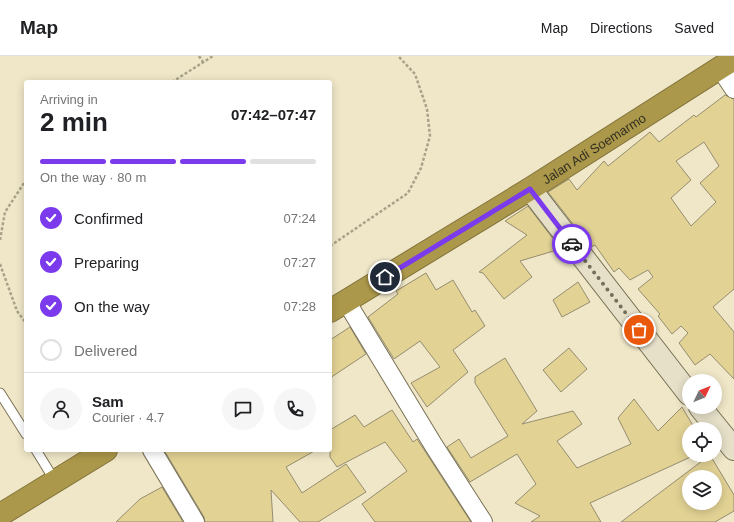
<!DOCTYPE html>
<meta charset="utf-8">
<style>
:root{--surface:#fff;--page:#f6f6f6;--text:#202124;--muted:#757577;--line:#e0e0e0;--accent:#7c3aed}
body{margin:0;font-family:Helvetica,sans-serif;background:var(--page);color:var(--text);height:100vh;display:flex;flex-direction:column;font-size:15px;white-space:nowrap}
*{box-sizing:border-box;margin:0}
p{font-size:13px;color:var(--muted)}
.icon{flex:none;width:22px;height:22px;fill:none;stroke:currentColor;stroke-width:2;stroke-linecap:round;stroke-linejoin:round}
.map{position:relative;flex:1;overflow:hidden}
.drawer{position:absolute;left:24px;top:24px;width:308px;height:372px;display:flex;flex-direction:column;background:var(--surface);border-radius:4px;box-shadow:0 2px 10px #0003}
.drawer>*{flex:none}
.needle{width:26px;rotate:47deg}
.controls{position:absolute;left:682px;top:318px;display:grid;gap:8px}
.controls a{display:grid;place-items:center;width:40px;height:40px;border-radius:50%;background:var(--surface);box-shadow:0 2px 10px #0003;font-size:20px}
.pin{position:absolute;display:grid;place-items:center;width:34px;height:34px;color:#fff;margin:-17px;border:2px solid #fff;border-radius:50%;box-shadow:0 1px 4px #0007}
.courier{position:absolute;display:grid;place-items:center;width:40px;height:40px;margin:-20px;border:3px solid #7c3aed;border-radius:50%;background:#fff;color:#222;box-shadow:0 1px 5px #0007}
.headline em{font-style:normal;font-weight:600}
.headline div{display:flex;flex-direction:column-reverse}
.headline{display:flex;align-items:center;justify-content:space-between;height:68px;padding:0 16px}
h1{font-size:26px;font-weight:600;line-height:30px}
.bar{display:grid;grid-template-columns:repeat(4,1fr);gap:6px 4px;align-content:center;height:48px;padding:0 16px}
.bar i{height:5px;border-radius:3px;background:var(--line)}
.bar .on{background:var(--accent)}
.bar p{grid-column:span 4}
.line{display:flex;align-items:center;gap:10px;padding:0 16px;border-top:1px solid var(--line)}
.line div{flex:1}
.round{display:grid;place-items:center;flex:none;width:42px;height:42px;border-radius:21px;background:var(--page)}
ol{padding:0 16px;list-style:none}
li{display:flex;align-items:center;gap:12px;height:44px}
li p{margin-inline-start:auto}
li .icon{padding:4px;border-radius:50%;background:var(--accent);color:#fff;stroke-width:4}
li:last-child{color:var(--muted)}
li i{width:22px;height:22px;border:2px solid var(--line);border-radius:50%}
header{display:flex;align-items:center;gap:24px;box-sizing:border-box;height:56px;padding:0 20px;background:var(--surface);border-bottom:1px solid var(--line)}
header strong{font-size:19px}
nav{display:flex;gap:22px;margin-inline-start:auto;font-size:14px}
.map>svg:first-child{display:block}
</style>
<header>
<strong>Map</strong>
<nav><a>Map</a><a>Directions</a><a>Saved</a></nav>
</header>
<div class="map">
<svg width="734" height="466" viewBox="0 0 734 466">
<rect width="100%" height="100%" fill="#f0e7c8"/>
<!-- building -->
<g fill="#e2d294" stroke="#958d70" fill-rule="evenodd">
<path d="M 725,39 L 734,43 L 734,233 L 713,251 L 734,276 L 734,323 L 710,298 L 695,309 L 679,287 L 688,277 L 681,270 L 672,278 L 658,260 L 660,258 L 638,233 L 653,221 L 648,214 L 630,224 L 619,212 L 614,216 L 595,189 L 591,191 L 548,136 L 569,123 L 577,134 L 604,105 L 608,110 L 650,76 L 659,86 L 694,59 L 696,61 ZM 704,86 L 719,110 L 700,127 L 716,146 L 691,170 L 671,142 L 691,124 L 676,105 Z"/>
<polygon points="528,150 554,184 557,194 520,205 532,221 504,243 483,217 479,216 527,179 505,165"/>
<polygon points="426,217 436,234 453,224 472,256 475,254 485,270 453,294 468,316 427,351 411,327 440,311 420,285 394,303 368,261 398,238 396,235"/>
<polygon points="578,226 590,246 562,261 553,244"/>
<polygon points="350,271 366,298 330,322 330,284"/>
<polygon points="569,292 587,313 561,336 543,314"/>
<polygon points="505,302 537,355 522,368 573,355 582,368 557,385 577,412 631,388 618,362 634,343 658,375 682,351 695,373 689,373 689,399 695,399 590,447 601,466 531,466 540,460 515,447 536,428 517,398 470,426 447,391 459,383 471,402 508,380 475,327 475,321"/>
<polygon points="392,354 413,386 417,383 471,466 375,466 362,448 407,415 385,386 337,411 330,401 330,374 355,359 364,371"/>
<polygon points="164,394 316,394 286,411 302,437 346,408 366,436 318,466 300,466 271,434 273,466 205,466 204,461"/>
<path d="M 710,399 L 734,439 L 734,455 L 715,466 L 621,466 ZM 689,421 L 715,421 L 715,447 L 689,447 Z"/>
<polygon points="162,431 183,466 116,466 140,443"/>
</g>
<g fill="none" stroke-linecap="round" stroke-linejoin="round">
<!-- lane casing -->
<g stroke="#797155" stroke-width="11">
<g id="lane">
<polyline points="0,337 26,378"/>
<polyline points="36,394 55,425"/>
</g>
</g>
<!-- street casing -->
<g stroke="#797155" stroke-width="20">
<g id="street">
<polyline points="720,12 734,33"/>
<polyline points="346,245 434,390 483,466"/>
<polyline points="152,394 195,466"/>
</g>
</g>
<!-- secondary casing -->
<g stroke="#797155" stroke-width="24">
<g id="secondary">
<polyline points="530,133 689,338"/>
<polyline points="700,351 734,393"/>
</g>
</g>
<!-- highway casing -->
<g stroke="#81733c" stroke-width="24">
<g id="highway">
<path id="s1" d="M 330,255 L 530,133 L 734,3"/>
<polyline points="0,459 106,394"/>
</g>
</g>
<!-- path -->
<g stroke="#a9a28a" stroke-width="2.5" stroke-dasharray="3 2" stroke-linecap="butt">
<polyline points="199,0 203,6"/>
<polyline points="172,26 213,0"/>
<polyline points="0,184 5,156 26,124"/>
<polyline points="330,190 408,137 421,112 430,80 427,53 415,18 398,0"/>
<polyline points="0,208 17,255 26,267"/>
</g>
<!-- lane -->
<use href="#lane" stroke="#fff" stroke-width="9"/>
<!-- street -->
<use href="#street" stroke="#fff" stroke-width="18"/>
<!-- secondary -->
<use href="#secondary" stroke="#e6e0c9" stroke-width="22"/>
<!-- highway -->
<use href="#highway" stroke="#ac984a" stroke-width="22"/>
</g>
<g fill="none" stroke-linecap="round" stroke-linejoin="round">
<!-- done -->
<polyline stroke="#746f5c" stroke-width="4" stroke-dasharray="0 7.2" points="572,188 639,274"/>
<!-- route -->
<polyline stroke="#7c3aed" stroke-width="5" points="385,221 530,133 572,188"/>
</g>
<g text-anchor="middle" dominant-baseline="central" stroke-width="3.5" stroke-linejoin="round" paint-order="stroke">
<!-- street labels -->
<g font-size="13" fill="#312e22" stroke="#f0e7c8">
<text stroke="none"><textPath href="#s1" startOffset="310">Jalan Adi Soemarmo</textPath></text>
</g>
</g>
</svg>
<div class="controls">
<a><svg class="needle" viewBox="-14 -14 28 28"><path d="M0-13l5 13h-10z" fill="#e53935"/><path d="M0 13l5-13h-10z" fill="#757577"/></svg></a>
<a><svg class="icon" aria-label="locate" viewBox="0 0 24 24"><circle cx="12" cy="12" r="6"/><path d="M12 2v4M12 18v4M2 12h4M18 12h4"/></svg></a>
<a><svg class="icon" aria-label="layers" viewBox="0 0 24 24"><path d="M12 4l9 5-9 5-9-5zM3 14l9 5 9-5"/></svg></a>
</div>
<div class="pin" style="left:639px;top:274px;background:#ea580c"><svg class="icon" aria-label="bag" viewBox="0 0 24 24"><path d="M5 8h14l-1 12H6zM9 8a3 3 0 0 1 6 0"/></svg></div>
<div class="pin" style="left:385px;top:221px;background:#1f2937"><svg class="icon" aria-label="home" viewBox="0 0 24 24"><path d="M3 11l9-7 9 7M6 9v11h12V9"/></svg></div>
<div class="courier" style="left:572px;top:188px"><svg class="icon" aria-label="car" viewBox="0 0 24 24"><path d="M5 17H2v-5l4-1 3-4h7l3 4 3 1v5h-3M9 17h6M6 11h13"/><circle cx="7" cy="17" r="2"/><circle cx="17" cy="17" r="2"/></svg></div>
<section class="drawer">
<div class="headline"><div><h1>2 min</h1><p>Arriving in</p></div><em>07:42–07:47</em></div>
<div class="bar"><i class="on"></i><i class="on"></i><i class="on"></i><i></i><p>On the way · 80 m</p></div>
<ol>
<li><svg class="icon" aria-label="check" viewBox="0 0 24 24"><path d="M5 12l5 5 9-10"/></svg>Confirmed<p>07:24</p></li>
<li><svg class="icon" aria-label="check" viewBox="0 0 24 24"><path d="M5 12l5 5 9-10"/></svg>Preparing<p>07:27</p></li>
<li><svg class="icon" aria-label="check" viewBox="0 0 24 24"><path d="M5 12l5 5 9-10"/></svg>On the way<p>07:28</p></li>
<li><i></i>Delivered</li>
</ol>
<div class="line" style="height:72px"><a class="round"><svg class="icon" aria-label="person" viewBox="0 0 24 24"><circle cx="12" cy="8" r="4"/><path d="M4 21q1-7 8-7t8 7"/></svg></a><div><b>Sam</b><p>Courier · 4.7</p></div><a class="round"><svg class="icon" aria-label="chat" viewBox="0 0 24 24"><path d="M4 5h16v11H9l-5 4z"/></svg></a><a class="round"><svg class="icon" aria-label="phone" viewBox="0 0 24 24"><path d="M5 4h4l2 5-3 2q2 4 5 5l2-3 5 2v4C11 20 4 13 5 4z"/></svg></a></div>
</section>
</div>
